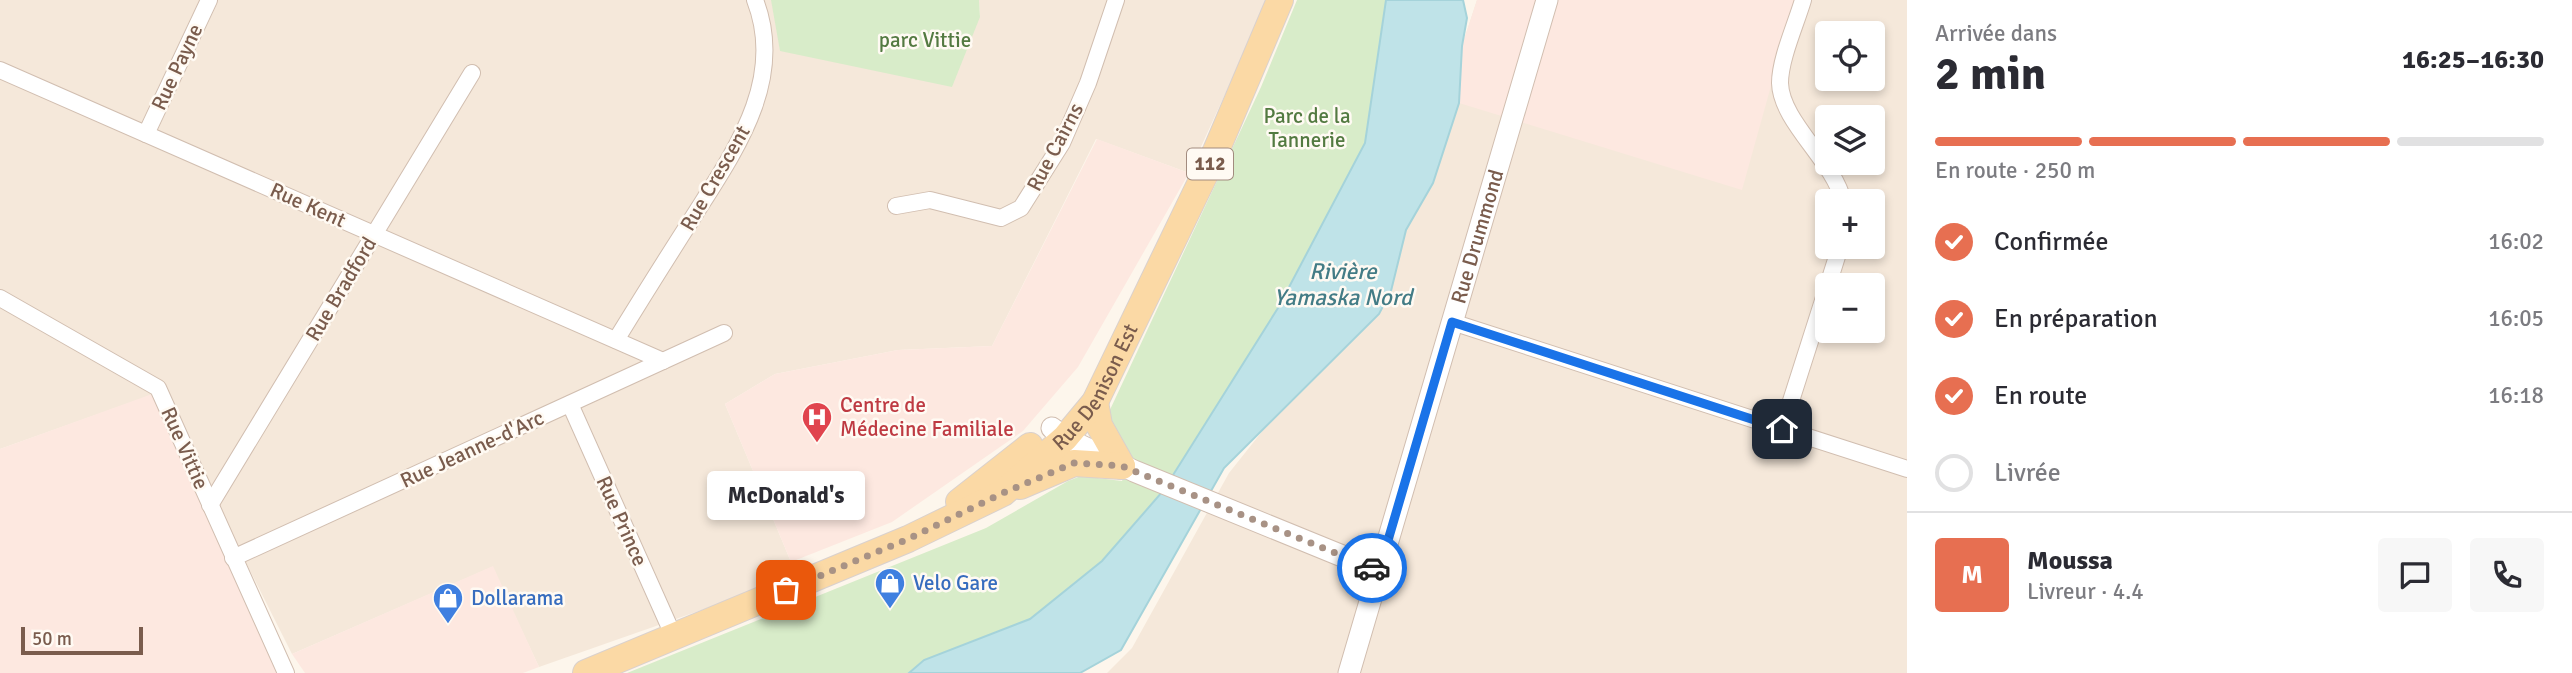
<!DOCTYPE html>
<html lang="fr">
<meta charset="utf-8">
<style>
:root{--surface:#fff;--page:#f7f7f7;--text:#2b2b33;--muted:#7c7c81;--line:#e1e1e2;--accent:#e76f51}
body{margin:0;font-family:Signika,sans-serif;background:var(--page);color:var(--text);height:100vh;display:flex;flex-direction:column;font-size:26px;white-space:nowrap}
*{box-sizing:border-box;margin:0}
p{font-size:23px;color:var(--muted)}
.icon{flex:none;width:38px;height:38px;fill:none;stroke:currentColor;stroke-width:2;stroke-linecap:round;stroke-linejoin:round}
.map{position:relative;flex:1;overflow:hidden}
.details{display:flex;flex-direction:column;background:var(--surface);width:665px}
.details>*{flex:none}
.fabs{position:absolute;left:1815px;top:21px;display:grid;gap:14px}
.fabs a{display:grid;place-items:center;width:70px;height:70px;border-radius:7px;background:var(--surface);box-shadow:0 4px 10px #0003;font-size:35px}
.scale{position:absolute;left:21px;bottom:18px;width:122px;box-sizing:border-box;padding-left:7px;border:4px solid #7a5c4d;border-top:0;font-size:19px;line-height:24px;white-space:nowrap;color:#7a5c4d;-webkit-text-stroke:5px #fffaf3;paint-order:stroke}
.pin{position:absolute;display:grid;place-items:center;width:60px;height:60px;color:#fff;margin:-30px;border-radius:14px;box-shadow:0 4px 10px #0006}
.courier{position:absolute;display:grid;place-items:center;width:70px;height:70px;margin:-35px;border:5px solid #1a73e8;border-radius:50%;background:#fff;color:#222;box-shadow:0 2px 9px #0007}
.bubble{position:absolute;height:49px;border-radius:7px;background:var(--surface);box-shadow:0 4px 10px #0003;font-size:23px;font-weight:700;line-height:49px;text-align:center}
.headline em{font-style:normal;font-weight:700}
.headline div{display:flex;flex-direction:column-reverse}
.headline{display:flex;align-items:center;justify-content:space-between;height:119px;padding:0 28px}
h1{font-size:46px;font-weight:700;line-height:52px}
.bar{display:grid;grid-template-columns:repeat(4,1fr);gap:10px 7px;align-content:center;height:84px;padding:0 28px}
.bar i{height:9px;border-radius:5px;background:var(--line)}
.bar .current{background:var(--accent)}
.bar p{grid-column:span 4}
.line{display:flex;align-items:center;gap:18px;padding:0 28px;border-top:2px solid var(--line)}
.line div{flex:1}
.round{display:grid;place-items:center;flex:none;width:74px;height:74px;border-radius:7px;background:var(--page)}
ol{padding:0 28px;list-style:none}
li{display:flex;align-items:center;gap:21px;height:77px}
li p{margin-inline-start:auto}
li .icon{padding:7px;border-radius:50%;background:var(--accent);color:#fff;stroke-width:4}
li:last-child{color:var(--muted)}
li i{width:38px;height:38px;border:4px solid var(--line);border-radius:50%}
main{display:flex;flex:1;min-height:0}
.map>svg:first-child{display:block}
</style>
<main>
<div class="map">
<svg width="1907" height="673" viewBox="0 0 1907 673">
<rect width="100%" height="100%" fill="#fdf6ec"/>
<!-- residential -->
<g fill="#f5e8da" fill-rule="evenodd">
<polygon points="0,0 771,0 980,17 979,0 1268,0 1189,173 1096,139 992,346 898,350 775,374 725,404 791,562 750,593 539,667 492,567 292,654 160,392 0,449"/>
<path d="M 1477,0 L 1907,0 L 1907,673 L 1107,673 L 1132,648 L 1229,473 L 1264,429 L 1379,314 L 1391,291 L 1406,230 L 1433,183 L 1459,103 L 1462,46 ZM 1827,33 L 1872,33 L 1872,79 L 1827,79 ZM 1827,117 L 1872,117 L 1872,163 L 1827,163 ZM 1827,201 L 1872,201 L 1872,247 L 1827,247 ZM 1827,285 L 1872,285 L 1872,331 L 1827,331 Z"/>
</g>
<!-- commercial -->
<g fill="#fde8e0">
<polygon points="1477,0 1795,0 1742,190 1459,103 1462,46"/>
<polygon points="1097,139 1189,173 1078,367 1023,431 892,522 791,562 725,404 775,374 898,350 992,346"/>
<polygon points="155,393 280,673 0,673 0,449"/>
<polygon points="493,566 539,667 523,673 305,673 292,654"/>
</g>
<!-- green -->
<g fill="#d8ecc9">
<polygon points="771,0 979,0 980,17 952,87 780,51"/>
<polygon points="1297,0 1386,0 1365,143 1278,308 1163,491 1102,561 1030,620 924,660 909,673 627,673 986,528 1068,481 1081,476 1122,481 1129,464 1108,414 1261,87"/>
</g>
<!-- water -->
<polygon fill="#bfe3e8" stroke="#a5d3da" stroke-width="2" points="1386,0 1463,0 1467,18 1462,46 1459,103 1433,183 1406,230 1391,291 1379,314 1224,468 1121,650 1080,673 909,673 924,660 1030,619 1102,561 1163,491 1278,308 1365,143"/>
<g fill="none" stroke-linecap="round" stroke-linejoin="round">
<!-- minor casing -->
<g stroke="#d1beb0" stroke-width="18">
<g id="minor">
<path d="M 1803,0 C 1796,24 1780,59 1780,83 C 1781,122 1834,161 1843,201"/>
<polyline points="0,70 663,361"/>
<polyline points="146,134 209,0"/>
<polyline points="896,206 930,200 1001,218 1021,208 1062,143 1088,83 1116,0"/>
<polyline points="1828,285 1840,247"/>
<polyline points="0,298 158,388 286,673"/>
<polyline points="1452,322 1907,469"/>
<path d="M 616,340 C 640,301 665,261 690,222 C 732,155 787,82 755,0"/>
<polyline points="570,404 674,637"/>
<polyline points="1782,429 1827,288"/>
<polyline points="210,505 472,73"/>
<polyline points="233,558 724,333"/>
</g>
</g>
<!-- tertiary casing -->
<g stroke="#d1beb0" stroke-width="23">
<g id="tertiary">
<polyline points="1052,428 1065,438 1134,471 1379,571"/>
<path id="s1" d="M 1349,673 L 1547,0"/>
</g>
</g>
<!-- primary casing -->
<g stroke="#dad1cd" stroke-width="28">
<g id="primary">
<polyline points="1095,402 1099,425 1122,466"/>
<polyline points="1020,486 1074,463 1122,466"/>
<polyline points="959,502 1030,446"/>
<path id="s2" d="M 586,673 L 908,539 L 1003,493 L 1065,438 L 1095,402 L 1216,151 L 1280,0"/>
</g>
</g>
<!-- minor -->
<use href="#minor" stroke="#fff" stroke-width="16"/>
<!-- tertiary -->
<use href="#tertiary" stroke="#fff" stroke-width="21"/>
<!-- primary -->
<use href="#primary" stroke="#fbd9a5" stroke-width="26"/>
</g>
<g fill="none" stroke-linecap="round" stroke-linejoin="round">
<!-- done -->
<polyline stroke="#a89285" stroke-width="7" stroke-dasharray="0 12.6" points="786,590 908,539 1003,493 1074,463 1122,466 1372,568"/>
<!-- route -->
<polyline stroke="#1a73e8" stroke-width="9" points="1372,568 1379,571 1452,322 1782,429"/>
</g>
<!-- icons -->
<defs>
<g id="hospital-pin" transform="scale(1.575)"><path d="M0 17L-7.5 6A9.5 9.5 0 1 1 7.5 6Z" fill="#e0444e" stroke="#fffaf3"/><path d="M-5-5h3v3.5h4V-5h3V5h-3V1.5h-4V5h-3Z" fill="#fff"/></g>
<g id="shop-pin" transform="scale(1.575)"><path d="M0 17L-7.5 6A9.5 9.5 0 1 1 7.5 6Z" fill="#3f7fe0" stroke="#fffaf3"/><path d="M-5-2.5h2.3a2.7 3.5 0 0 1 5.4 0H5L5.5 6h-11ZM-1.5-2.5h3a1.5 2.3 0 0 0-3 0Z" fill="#fff"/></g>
</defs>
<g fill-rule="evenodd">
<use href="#hospital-pin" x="817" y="417"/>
<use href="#shop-pin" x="890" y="583"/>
<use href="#shop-pin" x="448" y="598"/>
</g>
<g text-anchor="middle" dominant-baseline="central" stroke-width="5" stroke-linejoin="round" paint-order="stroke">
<!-- shield labels -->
<rect fill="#fffaf3" stroke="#a28b7f" stroke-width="2" x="1187" y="148.5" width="46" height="31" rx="5"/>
<g font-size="19" font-weight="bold" fill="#7a5c4d">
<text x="1210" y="164">112</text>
</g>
<!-- park labels -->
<g font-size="21" fill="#537a41" stroke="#fffaf3">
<text x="925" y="40">parc Vittie</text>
<text x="1307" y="116">Parc de la<tspan x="1307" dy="24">Tannerie</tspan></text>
</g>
<!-- street labels -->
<g font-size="21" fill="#7a5c4d" stroke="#fffaf3">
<text transform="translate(177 67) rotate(-65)">Rue Payne</text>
<text transform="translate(1055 147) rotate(-62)">Rue Cairns</text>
<text transform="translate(715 178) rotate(-60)">Rue Crescent</text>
<text transform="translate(308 205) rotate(24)">Rue Kent</text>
<text stroke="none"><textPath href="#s1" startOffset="455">Rue Drummond</textPath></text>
<text transform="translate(341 289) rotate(-59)">Rue Bradford</text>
<text stroke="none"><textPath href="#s2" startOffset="597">Rue Denison Est</textPath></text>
<text transform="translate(185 448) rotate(66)">Rue Vittie</text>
<text transform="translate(472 449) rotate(-25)">Rue Jeanne-d'Arc</text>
<text transform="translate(622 521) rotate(66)">Rue Prince</text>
</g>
<!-- health labels -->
<g font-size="21" fill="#be3a42" stroke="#fffaf3" text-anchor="start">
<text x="840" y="405">Centre de<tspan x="840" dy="24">Médecine Familiale</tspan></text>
</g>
<!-- shop labels -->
<g font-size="21" fill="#366cbe" stroke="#fffaf3" text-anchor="start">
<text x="913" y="583">Velo Gare</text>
<text x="471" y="598">Dollarama</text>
</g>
<!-- water labels -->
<g font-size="23" font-style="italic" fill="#437c86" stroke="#fffaf3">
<text x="1343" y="271">Rivière<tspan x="1343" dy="26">Yamaska Nord</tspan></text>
</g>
</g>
</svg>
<div class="fabs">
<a><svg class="icon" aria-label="locate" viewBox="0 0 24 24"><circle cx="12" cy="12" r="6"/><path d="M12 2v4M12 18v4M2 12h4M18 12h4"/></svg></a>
<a><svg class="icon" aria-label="layers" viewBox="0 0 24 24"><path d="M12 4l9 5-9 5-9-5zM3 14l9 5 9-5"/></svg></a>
<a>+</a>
<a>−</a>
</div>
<div class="scale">50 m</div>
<div class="pin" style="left:786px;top:590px;background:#ea580c"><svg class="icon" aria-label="bag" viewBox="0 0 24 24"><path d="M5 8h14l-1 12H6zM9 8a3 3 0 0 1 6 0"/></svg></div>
<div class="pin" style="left:1782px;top:429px;background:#1f2937"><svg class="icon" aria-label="home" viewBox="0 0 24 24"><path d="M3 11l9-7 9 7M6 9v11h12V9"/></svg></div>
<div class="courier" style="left:1372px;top:568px"><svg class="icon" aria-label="car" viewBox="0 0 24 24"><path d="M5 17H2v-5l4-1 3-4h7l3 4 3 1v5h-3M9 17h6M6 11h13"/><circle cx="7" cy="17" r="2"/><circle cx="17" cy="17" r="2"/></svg></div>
<div class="bubble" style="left:707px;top:471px;width:158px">McDonald's</div>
</div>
<section class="details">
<div class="headline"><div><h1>2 min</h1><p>Arrivée dans</p></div><em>16:25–16:30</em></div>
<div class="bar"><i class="current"></i><i class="current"></i><i class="current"></i><i></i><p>En route · 250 m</p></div>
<ol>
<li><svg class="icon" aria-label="check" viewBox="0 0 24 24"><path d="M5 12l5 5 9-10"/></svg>Confirmée<p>16:02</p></li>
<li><svg class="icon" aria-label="check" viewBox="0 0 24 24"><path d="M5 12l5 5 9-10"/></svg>En préparation<p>16:05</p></li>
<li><svg class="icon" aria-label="check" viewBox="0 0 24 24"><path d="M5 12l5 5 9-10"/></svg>En route<p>16:18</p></li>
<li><i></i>Livrée</li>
</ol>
<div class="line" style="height:126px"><b class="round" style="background:var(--accent);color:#fff">M</b><div><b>Moussa</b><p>Livreur · 4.4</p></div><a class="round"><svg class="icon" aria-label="chat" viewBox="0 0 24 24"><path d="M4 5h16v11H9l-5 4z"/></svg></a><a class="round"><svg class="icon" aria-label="phone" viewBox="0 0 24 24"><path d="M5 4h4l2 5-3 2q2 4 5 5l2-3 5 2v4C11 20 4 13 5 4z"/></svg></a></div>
</section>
</main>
